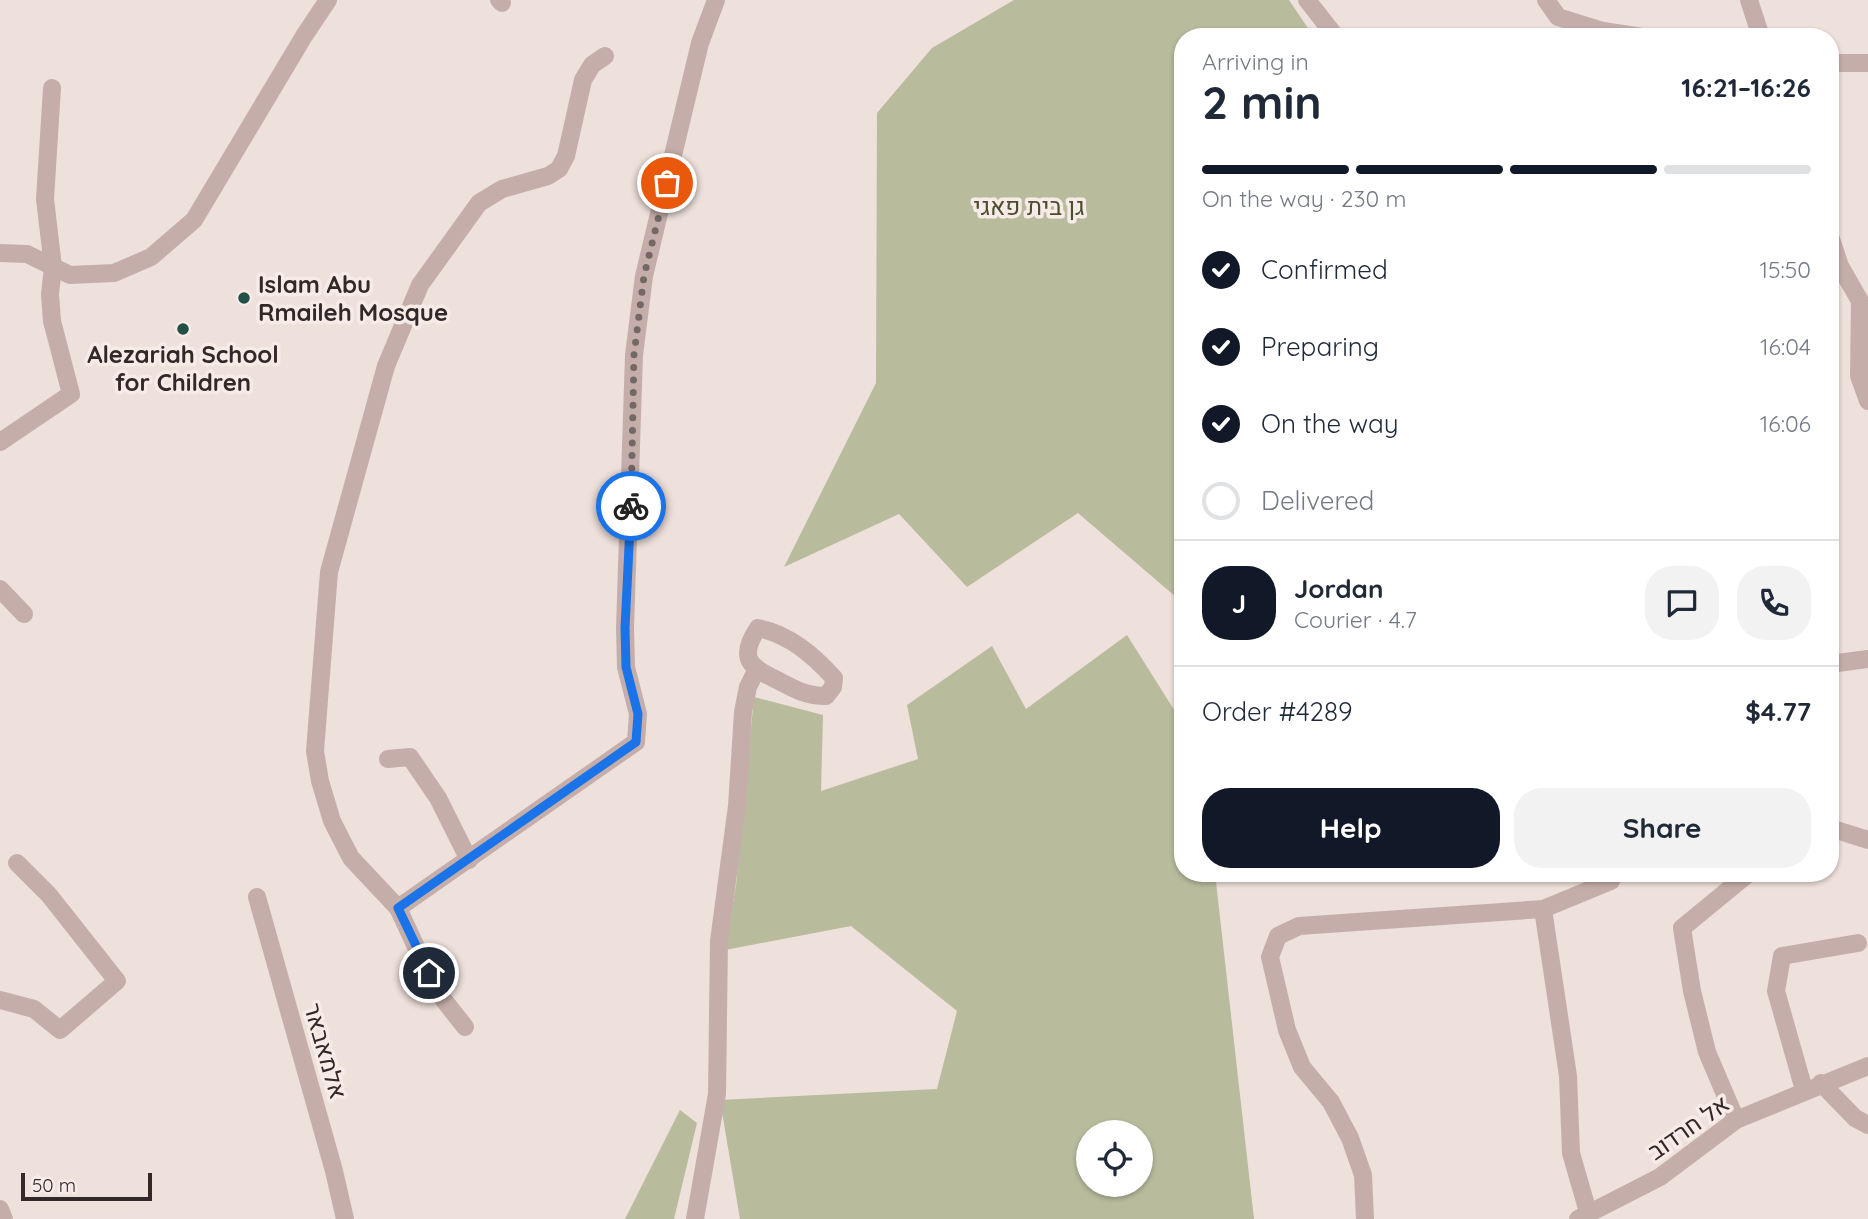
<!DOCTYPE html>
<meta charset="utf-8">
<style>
:root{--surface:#fff;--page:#f2f2f3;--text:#1f2937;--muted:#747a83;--line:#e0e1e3;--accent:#111827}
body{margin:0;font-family:Quicksand,Heebo,sans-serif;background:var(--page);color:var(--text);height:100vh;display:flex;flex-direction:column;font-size:26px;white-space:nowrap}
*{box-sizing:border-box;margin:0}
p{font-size:23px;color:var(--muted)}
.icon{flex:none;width:38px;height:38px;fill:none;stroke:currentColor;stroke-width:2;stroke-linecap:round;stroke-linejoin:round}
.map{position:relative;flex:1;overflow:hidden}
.side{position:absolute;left:1174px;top:28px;width:665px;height:854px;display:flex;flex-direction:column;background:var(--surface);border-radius:28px;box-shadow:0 2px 5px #0004}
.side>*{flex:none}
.fabs{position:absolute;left:1076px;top:1120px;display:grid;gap:14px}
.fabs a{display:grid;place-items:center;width:77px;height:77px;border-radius:50%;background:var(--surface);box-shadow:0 2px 5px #0004;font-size:35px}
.scale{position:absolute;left:21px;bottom:18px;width:131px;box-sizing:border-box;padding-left:7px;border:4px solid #332828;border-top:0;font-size:19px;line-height:24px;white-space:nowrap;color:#332828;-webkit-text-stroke:5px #f7ebe7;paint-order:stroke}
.pin{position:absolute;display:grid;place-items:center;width:60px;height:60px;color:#fff;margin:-30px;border:4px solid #fff;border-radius:50%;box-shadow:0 2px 7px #0007}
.courier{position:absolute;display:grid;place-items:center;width:70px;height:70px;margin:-35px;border:5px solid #1a73e8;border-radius:50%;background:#fff;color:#222;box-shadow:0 2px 9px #0007}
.head em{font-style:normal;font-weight:700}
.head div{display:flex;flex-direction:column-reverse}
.head{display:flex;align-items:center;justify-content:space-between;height:119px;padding:0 28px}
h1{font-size:46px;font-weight:700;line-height:52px}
.bar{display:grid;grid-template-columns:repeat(4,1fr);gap:10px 7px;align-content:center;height:84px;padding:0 28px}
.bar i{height:9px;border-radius:5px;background:var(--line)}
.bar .active{background:var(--accent)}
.bar p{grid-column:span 4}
.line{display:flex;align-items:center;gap:18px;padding:0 28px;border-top:2px solid var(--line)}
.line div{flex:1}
.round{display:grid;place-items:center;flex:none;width:74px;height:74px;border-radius:28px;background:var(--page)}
ol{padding:0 28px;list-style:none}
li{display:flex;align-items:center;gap:21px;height:77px}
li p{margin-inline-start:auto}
li .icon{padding:7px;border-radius:50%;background:var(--accent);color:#fff;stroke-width:4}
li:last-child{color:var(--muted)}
li i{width:38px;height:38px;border:4px solid var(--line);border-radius:50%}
.button{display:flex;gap:14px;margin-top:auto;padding:14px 28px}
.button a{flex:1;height:80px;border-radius:28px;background:var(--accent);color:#fff;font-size:28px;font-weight:700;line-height:80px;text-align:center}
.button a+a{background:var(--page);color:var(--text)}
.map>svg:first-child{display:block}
</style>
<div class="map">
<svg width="1868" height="1219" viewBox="0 0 1868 1219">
<rect width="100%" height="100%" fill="#eee0db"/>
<!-- green -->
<g fill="#b9bb9d" fill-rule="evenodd">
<polygon points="1014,0 1289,0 1314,37 1183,37 1183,603 1078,513 967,587 899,514 784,567 876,383 877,113 932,48"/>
<path d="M 1127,635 L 1183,724 L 1183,873 L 1215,873 L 1254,1219 L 740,1219 L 720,1100 L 937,1089 L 957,1011 L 851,926 L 725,950 L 736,885 L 754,697 L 823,715 L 821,791 L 918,759 L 907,705 L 992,646 L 1026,709 ZM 1088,1132 L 1141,1132 L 1141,1185 L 1088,1185 Z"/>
<polygon points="680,1110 697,1123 674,1219 625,1219"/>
</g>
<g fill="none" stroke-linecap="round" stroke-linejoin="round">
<!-- minor -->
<g stroke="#c5aea9" stroke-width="18">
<polyline points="499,0 502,3"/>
<polyline points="1307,0 1336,37"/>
<polyline points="1546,0 1558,17 1603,31 1642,37"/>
<polyline points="1749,0 1761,37"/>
<polyline points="1830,63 1868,63"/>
<polyline points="1830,236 1840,266 1860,301 1859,376 1868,401"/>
<polyline points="0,253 27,254 70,275 114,273 151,257 194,220 304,36 328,0"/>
<polyline points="0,442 71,394 52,321 50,294 53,267 45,199 52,88"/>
<polyline points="0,589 24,614"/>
<path d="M 758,628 C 789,634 813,655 834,678 L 833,687 L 826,696 C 807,696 796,690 779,681 C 751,668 737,659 758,628 Z"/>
<polyline points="1830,664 1868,659"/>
<polyline points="388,759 410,757 438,798 469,860"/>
<polyline points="1830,828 1868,840"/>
<polyline points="257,897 334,1171 345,1219"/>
<polyline points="398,908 636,742 638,714 626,667 625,628 634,355 644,276 700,43 716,0"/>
<polyline points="1543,909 1568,1076 1571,1153 1588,1212"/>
<polyline points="0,1000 34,1009 60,1030 117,981 49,895 17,863"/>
<polyline points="465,1027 436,990 398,908 351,858 332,821 320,781 315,751 329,572 386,366 420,285 479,203 502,189 548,176 559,169 566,156 583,80 592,65 605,56"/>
<polyline points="1821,1083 1855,1118 1868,1125"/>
<polyline points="1804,1090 1776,991 1782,956 1858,943"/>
<polyline points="1736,1120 1707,1052 1692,991 1682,928 1749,873"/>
<polyline points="0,1209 4,1219"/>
<polyline points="695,1219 717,1094 719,941 737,806 743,712 748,687 756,671"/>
<polyline points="1365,1219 1363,1175 1350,1138 1331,1102 1302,1067 1287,1030 1270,957 1278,936 1299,926 1543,909 1611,881 1609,873"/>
<polyline points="1578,1219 1660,1177 1736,1120 1868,1066"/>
</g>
</g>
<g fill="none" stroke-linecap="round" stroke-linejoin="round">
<!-- done -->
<polyline stroke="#746867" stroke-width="7" stroke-dasharray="0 12.6" points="631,506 634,355 644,276 667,183"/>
<!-- route -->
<polyline stroke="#1a73e8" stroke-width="9" points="429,973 398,908 636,742 638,714 626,667 625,628 631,506"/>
</g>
<!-- markers -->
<g fill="#224f46" stroke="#f7ebe7" stroke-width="2.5">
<circle cx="244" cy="298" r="7"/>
<circle cx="183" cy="329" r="7"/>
</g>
<g text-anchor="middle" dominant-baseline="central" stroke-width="7" stroke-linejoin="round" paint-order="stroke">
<!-- park labels -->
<g font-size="24" fill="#4b4e2e" stroke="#f7ebe7">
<text x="1029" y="206">גן בית פאגי</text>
</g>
<!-- poi labels -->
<g font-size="24" font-weight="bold" fill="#332828" stroke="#f7ebe7" text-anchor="start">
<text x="258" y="284">Islam Abu<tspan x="258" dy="28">Rmaileh Mosque</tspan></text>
<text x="183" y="354" text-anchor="middle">Alezariah School<tspan x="183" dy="28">for Children</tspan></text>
</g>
<!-- street labels -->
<g font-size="24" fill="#332828" stroke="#f7ebe7">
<text transform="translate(326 1051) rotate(74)">אלמאבאר</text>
<text transform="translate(1688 1127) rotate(-35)">אל חרדוב</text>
</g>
</g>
</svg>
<div class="fabs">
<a><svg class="icon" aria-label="locate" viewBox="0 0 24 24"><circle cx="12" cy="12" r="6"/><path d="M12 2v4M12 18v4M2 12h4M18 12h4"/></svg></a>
</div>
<div class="scale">50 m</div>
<div class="pin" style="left:667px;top:183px;background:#ea580c"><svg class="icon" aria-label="bag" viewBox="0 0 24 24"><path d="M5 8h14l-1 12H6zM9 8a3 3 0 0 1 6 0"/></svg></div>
<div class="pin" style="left:429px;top:973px;background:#1f2937"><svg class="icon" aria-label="home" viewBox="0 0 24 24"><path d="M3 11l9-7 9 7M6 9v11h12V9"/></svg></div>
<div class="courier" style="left:631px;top:506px"><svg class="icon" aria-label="bike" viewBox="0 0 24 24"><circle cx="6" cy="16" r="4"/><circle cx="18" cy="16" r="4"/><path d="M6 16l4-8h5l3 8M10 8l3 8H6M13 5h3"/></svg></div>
<section class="side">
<div class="head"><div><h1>2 min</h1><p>Arriving in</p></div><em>16:21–16:26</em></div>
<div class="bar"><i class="active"></i><i class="active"></i><i class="active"></i><i></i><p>On the way · 230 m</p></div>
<ol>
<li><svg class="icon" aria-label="check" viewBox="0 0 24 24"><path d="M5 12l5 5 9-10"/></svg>Confirmed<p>15:50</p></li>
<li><svg class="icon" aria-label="check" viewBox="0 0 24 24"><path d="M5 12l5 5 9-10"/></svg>Preparing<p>16:04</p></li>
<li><svg class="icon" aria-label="check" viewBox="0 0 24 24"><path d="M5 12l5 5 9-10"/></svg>On the way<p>16:06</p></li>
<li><i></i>Delivered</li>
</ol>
<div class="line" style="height:126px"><b class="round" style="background:var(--accent);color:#fff">J</b><div><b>Jordan</b><p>Courier · 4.7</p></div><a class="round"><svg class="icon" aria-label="chat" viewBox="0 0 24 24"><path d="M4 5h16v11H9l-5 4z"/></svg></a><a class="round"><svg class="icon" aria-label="phone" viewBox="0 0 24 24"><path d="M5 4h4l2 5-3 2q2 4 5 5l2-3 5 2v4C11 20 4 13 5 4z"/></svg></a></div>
<div class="line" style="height:91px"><div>Order #4289</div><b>$4.77</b></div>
<div class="button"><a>Help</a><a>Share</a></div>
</section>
</div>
